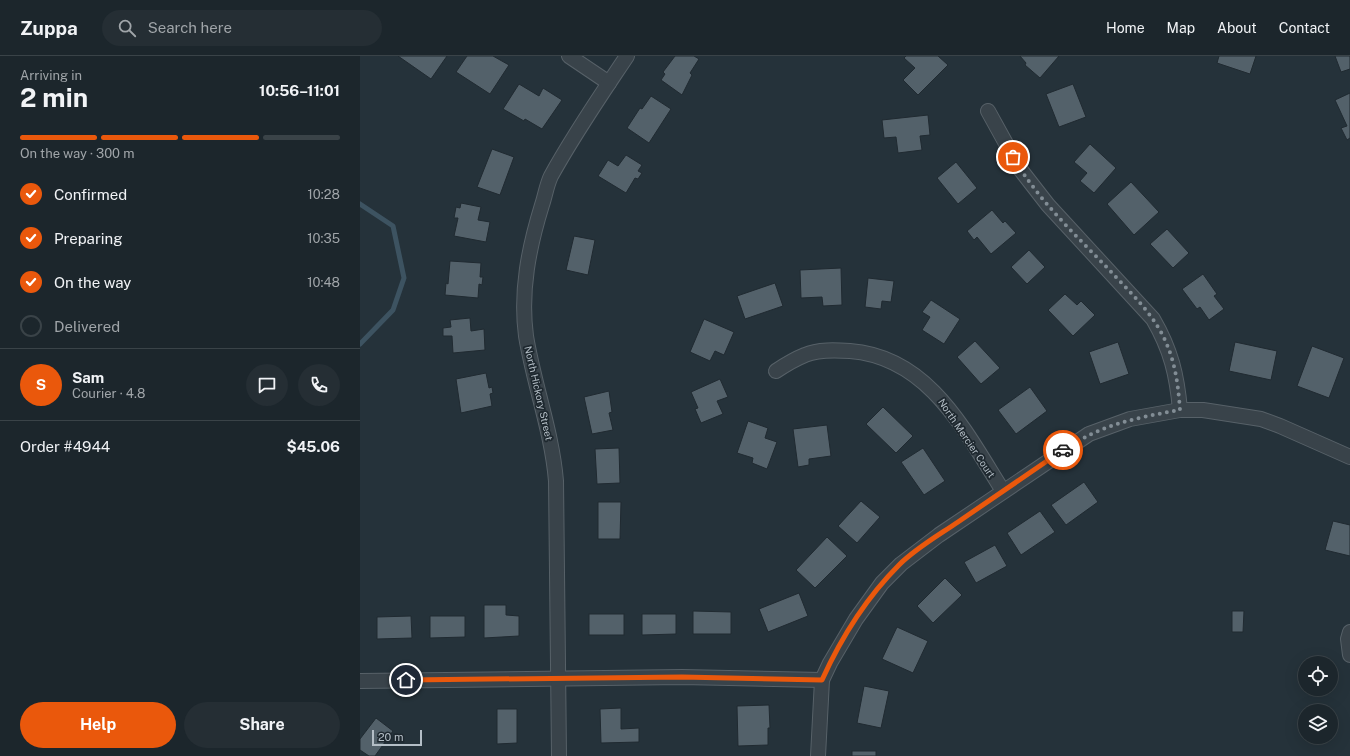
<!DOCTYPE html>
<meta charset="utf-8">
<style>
:root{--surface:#1c262c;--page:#252e34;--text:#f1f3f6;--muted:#a0a5a9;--line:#3a4348;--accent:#ea580c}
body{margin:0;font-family:"Public Sans",sans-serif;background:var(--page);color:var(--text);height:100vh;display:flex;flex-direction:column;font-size:15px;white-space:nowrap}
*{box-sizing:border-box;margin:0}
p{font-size:13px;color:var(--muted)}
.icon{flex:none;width:22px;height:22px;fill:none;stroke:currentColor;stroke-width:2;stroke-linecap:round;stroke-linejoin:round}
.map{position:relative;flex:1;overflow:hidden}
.panel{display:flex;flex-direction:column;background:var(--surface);width:360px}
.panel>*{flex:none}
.controls{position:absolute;left:938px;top:600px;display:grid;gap:8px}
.controls a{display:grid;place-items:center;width:40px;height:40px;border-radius:50%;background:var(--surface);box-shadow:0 4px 16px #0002,0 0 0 1px var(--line);font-size:20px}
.scale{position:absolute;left:12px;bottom:10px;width:50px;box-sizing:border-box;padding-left:4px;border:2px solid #b4bec6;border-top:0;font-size:11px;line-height:14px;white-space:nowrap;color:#b4bec6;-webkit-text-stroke:3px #1e282f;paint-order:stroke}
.pin{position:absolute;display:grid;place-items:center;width:34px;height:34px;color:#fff;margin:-17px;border:2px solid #fff;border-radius:50%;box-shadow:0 1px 4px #0007}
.courier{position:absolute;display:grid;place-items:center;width:40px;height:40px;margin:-20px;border:3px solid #ea580c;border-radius:50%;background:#fff;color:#222;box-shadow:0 1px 5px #0007}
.headline em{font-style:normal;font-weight:700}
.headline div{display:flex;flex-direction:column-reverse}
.headline{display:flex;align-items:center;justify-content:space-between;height:68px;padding:0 20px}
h1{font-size:26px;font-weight:700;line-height:30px}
.bar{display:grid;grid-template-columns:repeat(4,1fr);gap:6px 4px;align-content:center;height:48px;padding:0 20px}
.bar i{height:5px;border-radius:3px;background:var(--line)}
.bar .on{background:var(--accent)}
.bar p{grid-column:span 4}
.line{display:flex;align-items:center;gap:10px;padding:0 20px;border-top:1px solid var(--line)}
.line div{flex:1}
.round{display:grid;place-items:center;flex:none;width:42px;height:42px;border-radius:21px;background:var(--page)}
ol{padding:0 20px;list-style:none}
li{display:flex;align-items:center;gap:12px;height:44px}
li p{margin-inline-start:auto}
li .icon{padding:4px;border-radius:50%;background:var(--accent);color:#fff;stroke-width:4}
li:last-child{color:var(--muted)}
li i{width:22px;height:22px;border:2px solid var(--line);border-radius:50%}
.button{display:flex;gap:8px;margin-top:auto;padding:8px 20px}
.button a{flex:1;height:46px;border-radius:24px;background:var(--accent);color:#fff;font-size:16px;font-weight:700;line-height:46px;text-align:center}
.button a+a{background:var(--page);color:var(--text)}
header{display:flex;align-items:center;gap:24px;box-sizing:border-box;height:56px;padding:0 20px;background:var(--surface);border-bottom:1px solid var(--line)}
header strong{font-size:19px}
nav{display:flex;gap:22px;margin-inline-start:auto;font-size:14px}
.search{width:280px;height:36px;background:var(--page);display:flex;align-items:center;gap:10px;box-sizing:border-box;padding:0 14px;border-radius:22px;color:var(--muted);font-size:15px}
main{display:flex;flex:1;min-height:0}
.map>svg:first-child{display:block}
</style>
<header>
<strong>Zuppa</strong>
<div class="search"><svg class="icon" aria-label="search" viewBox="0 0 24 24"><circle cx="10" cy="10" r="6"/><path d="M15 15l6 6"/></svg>Search here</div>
<nav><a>Home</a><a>Map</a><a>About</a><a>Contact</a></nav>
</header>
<main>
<section class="panel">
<div class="headline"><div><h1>2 min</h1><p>Arriving in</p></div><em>10:56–11:01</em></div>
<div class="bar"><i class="on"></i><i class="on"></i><i class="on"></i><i></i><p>On the way · 300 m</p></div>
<ol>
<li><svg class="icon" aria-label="check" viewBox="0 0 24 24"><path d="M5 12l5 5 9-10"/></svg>Confirmed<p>10:28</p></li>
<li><svg class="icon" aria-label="check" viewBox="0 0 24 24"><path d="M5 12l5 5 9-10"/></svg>Preparing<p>10:35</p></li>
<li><svg class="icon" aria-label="check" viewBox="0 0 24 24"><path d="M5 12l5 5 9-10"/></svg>On the way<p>10:48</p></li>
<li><i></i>Delivered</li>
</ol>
<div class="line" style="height:72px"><b class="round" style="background:var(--accent);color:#fff">S</b><div><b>Sam</b><p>Courier · 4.8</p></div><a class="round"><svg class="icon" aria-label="chat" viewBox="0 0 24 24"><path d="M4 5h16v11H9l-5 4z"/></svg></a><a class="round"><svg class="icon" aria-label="phone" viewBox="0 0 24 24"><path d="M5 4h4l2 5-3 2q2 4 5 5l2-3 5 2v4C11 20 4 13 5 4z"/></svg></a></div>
<div class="line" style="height:52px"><div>Order #4944</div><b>$45.06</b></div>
<div class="button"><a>Help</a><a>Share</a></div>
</section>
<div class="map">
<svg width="990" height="700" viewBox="0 0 990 700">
<rect width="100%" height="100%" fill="#25323a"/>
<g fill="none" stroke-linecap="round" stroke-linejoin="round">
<!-- stream -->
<polyline stroke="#3d5361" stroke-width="5" points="0,148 33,170 44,222 33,254 0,288"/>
</g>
<!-- building -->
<g fill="#53616a" stroke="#202a31">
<polygon points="38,0 87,0 71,23"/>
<polygon points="107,0 133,0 149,9 130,38 96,16"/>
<polygon points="315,0 334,0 339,3 330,17 332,19 322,39 301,24 305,18 303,16"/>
<polygon points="546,0 578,0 588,9 558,39 543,24 555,12 544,2"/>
<polygon points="660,0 699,0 680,22 665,9 666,7"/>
<polygon points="859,0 896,0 890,18 857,7"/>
<polygon points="975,0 990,0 990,13 981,16"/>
<polygon points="159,28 179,40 183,32 202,44 182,73 165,63 164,65 143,53"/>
<polygon points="713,28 726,61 699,71 686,38"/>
<polygon points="990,37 990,82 987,84 981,72 987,70 975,44"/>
<polygon points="291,40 311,53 289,87 267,72 280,52 282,53"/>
<polygon points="568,59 570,79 560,80 562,94 538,97 536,81 524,82 522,64"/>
<polygon points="730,88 756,112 734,137 720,125 727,117 714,106"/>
<polygon points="132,93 154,101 140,139 117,131"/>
<polygon points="266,99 282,109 278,115 282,117 278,123 275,122 266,137 238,120 248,104 258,110"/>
<polygon points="596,106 617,132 598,148 577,122"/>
<polygon points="771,126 799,156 774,179 747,148"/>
<polygon points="101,147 121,151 118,164 130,166 126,186 94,180 98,162 94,162 96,151 100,152"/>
<polygon points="632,154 643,167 645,165 656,177 631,198 617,181 614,184 607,175"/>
<polygon points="807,173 829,197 813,212 790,188"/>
<polygon points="214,180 235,184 228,219 206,214"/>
<polygon points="669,194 685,211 667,228 651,211"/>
<polygon points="90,205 121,207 120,221 123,221 122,229 119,228 118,242 85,239 86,227 88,228"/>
<polygon points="481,212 482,249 463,250 462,241 441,242 440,214"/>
<polygon points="843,218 857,238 854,240 864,253 849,264 840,251 837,253 822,233"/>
<polygon points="508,222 534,225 531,246 522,245 521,253 505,251"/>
<polygon points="415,227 423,250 385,263 377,240"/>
<polygon points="705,238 717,249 721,245 735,259 713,280 688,254"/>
<polygon points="571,244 600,263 584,288 562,274 570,261 562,256"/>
<polygon points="110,262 111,275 124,273 125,294 93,297 92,280 83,280 83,272 91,271 90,264"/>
<polygon points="344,263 374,276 364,299 355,295 350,305 330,296"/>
<polygon points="615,285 640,312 621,328 597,301"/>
<polygon points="758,286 769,318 740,328 729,296"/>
<polygon points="875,286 917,295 911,324 869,315"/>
<polygon points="952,290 984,302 969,342 937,330"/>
<polygon points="126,317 129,332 132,331 133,337 130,338 132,350 101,357 96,323"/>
<polygon points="360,323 368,341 357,345 363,358 341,367 335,353 338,352 331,336"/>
<polygon points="670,331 687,355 656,378 638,354"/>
<polygon points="249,335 252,356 249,357 253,374 232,378 224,341"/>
<polygon points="523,351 553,380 536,397 506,368"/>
<polygon points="388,365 408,372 405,382 417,386 407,413 392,407 393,402 377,397"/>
<polygon points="467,369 471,400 449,403 449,409 438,411 433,373"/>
<polygon points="259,392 260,427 237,428 235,393"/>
<polygon points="563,392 585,425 564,439 541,406"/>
<polygon points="724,426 738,446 706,469 691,449"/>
<polygon points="501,445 520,461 497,487 478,470"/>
<polygon points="238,446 261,446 260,483 238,483"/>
<polygon points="680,455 695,476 661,499 647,477"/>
<polygon points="973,465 990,469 990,500 965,494"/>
<polygon points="467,481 487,500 455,532 436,514"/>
<polygon points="635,489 647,510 616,527 604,506"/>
<polygon points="585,522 602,539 573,567 557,550"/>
<polygon points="439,537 448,560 408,576 399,553"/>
<polygon points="124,549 146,549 146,559 159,560 159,580 124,582"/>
<polygon points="333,555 371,556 371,578 333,578"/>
<polygon points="872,555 884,555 883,576 872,576"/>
<rect x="229" y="558" width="35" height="21"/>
<polygon points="282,558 316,558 316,578 282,579"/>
<polygon points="51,560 52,582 17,583 17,561"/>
<polygon points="70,560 105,560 105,581 70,582"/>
<polygon points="537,571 568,585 553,617 522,603"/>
<polygon points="504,630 529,635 521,672 497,667"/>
<polygon points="409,649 410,672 408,672 408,689 378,690 377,650"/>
<polygon points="261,652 261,673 279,672 279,686 241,687 240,653"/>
<polygon points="137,653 157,653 157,687 137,688"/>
<polygon points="16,662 33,675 15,700 9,700 0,694 0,683"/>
<rect x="492" y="695" width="24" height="5"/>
</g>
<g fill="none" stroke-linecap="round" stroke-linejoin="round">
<!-- minor casing -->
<g stroke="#576168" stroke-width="16">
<g id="minor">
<polyline points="209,0 249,27"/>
<path d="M 628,55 L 660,113 L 688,149 L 793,263 C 811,294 817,319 820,354"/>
<path d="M 416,315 C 425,309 435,303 445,299 C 458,293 476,294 490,295 C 569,301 605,375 643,435"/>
<polyline points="990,576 988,583 990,599"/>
<polyline points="0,625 322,621 462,624"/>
<path d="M 199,700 L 196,425 C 192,376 174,329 166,280 C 160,235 169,191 182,149 C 185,140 187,128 191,120 C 214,78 241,39 267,0"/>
<polyline points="458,700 462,624 470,607 496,563 522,527 541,508 579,479 729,378 770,363 820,354 843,354 901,363 920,370 990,401"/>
</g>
</g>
<!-- minor -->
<use href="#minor" stroke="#39434a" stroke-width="14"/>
</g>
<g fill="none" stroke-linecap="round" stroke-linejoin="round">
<!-- done -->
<path stroke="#828d95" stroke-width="4" stroke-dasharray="0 7.2" d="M 653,101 C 679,146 720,183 756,221 C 773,239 790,256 802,278 C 815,303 818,327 820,354 C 775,362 743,368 703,394"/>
<!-- route -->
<path stroke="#ea580c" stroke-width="5" d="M 46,624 L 322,621 L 462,624 C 481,582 507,541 539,509 C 556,492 579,479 598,466 C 633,442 668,418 703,394"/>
</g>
<g text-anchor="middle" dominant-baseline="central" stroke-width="3.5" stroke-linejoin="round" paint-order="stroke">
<!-- street labels -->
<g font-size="10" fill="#b4bec6" stroke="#1e282f">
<text transform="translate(179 337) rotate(77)">North Hickory Street</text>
<text transform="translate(607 382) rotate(56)">North Mercier Court</text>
</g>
</g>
</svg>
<div class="controls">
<a><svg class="icon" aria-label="locate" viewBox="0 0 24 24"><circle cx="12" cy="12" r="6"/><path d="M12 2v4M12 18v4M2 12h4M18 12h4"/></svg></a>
<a><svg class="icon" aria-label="layers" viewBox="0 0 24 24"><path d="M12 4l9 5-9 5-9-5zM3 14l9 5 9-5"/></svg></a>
</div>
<div class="scale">20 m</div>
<div class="pin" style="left:653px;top:101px;background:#ea580c"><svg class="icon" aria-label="bag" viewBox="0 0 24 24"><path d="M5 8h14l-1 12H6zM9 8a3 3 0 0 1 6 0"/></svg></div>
<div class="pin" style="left:46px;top:624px;background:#1f2937"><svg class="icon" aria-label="home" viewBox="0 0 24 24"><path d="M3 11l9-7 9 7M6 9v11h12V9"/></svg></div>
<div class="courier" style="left:703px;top:394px"><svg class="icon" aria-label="car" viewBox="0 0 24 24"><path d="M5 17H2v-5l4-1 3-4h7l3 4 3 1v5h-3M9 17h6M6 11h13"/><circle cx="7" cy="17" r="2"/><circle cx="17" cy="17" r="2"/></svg></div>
</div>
</main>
